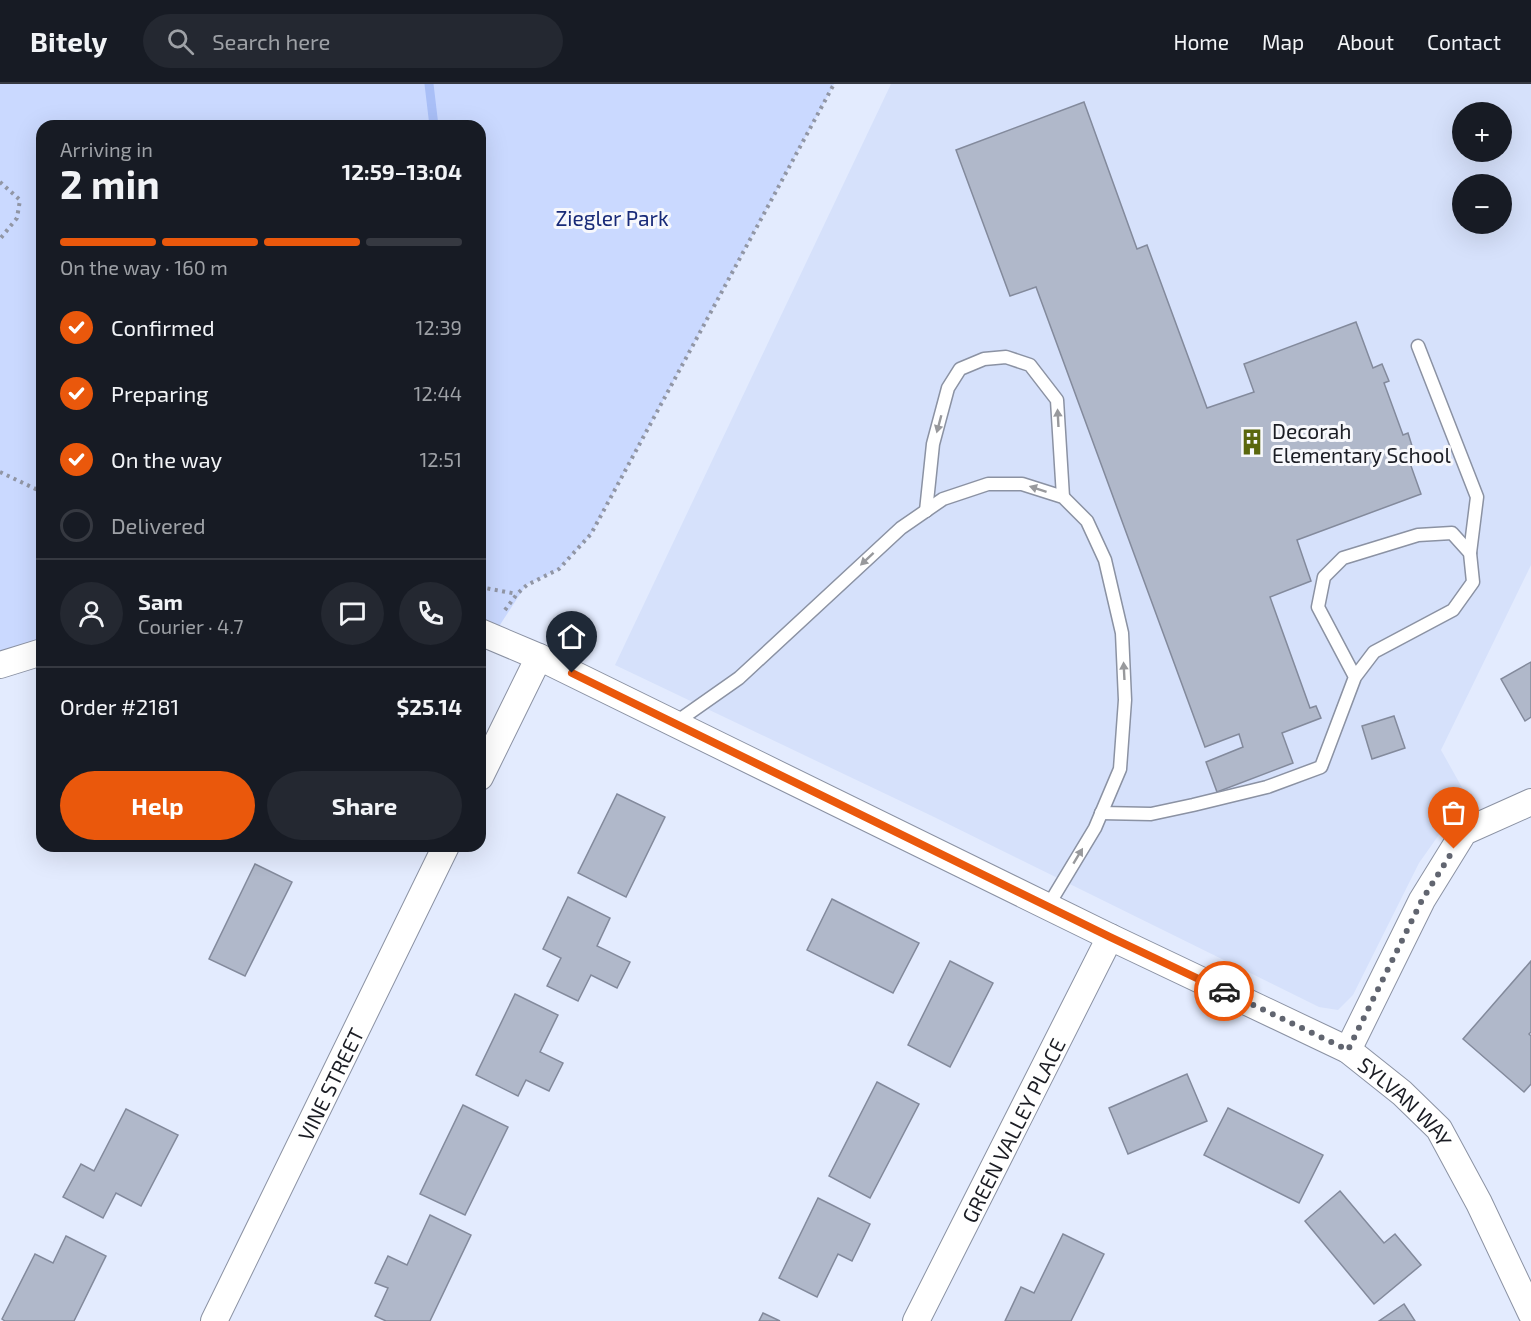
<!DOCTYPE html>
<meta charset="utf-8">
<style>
:root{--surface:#171b24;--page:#242831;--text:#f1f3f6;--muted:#9ea1a6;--line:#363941;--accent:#ea580c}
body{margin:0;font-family:"Exo 2",sans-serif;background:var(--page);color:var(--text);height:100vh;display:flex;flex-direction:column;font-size:22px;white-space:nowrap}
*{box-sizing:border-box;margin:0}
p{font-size:20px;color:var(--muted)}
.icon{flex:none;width:33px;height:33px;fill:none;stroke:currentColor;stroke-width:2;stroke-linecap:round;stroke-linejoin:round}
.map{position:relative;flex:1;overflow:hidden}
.drawer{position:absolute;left:36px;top:36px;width:450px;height:732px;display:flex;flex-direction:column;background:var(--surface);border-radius:18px;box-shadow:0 6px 24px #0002}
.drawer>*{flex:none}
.fabs{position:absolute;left:1452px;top:18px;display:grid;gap:12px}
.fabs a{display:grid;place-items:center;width:60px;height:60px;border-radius:50%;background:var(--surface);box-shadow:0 6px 24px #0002;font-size:30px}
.pin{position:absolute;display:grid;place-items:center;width:51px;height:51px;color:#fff;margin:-62px -26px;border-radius:50% 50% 50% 0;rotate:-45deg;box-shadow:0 0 6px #0007}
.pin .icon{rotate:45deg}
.courier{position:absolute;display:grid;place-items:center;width:60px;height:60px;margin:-30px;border:4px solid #ea580c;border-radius:50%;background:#fff;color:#222;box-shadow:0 2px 8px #0007}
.headline em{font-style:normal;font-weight:700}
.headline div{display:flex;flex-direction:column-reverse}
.headline{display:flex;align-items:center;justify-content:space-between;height:102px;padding:0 24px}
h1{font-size:39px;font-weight:700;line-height:45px}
.bar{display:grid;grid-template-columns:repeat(4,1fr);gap:9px 6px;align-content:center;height:72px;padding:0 24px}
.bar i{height:8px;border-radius:4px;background:var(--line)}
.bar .active{background:var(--accent)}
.bar p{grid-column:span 4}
.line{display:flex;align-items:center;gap:15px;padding:0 24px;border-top:2px solid var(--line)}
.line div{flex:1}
.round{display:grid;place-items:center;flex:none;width:63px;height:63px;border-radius:32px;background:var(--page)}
ol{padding:0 24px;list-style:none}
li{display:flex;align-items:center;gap:18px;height:66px}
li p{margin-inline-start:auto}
li .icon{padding:6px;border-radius:50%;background:var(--accent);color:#fff;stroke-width:4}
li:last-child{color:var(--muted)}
li i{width:33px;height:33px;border:3px solid var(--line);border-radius:50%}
.button{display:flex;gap:12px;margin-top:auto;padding:12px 24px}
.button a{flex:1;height:69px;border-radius:36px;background:var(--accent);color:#fff;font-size:24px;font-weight:700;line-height:69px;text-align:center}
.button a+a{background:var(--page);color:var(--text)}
header{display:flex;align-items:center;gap:36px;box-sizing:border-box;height:84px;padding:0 30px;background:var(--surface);border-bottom:2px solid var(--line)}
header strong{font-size:28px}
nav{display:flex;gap:33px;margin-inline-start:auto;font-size:21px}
.search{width:420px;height:54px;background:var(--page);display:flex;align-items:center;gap:15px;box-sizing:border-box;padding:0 21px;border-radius:33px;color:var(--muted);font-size:22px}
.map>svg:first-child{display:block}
</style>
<header>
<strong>Bitely</strong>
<div class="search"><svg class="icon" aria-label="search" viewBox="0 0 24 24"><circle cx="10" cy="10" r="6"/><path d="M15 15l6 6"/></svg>Search here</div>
<nav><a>Home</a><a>Map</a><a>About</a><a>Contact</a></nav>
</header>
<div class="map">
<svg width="1531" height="1237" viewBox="0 0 1531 1237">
<rect width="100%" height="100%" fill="#e3ebfe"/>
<!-- built -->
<path fill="#d6e1fb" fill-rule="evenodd" d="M 891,0 L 1531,0 L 1531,481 L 1441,666 L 1469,716 L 1443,745 L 1419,779 L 1353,911 L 1338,926 L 1319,923 L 932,732 L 615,581 ZM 1462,28 L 1502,28 L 1502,68 L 1462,68 ZM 1462,100 L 1502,100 L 1502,140 L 1462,140 Z"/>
<!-- green -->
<polygon fill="#cad9ff" points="0,0 834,0 591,450 559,485 526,501 492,553 480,548 480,42 42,42 42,568 0,581"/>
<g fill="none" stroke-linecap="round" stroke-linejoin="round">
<!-- stream -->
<polyline stroke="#a9bff7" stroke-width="9" points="429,0 434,42"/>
</g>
<!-- building -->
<g fill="#b0b8ca" stroke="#838a9c" stroke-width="1.5">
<polygon points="1084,18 1137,165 1147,161 1207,324 1254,308 1244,280 1356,238 1373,284 1382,280 1389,297 1384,299 1403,351 1408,349 1413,365 1406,368 1421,410 1297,456 1311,497 1270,513 1310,624 1316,622 1321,634 1282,649 1293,679 1217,708 1206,678 1243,663 1239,650 1205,663 1036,203 1010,212 956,66"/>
<polygon points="1531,578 1531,633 1525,637 1501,595"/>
<polygon points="1394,632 1405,664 1372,675 1362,642"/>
<polygon points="617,710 665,733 626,813 578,789"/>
<polygon points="255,780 292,798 245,892 209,875"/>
<polygon points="568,813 610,834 597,862 630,878 617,904 591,891 578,917 547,902 561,874 543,865"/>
<polygon points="832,815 919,859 893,909 807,866"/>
<polygon points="950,877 993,899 950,983 908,961"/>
<polygon points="1531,877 1531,948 1529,950 1531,952 1531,1000 1524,1008 1463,955"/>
<polygon points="515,910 558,931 540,968 563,979 549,1007 526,996 518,1012 476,991"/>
<polygon points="1187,990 1207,1037 1128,1070 1109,1024"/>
<polygon points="877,998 919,1020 870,1114 829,1092"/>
<polygon points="463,1021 508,1043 465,1131 420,1110"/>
<polygon points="1228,1024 1323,1071 1299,1119 1204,1071"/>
<polygon points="126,1025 178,1051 141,1122 116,1109 103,1134 63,1113 81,1080 94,1087"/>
<polygon points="1340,1107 1384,1159 1395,1150 1421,1181 1374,1220 1305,1137"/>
<polygon points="818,1114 870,1140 852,1177 838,1170 817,1213 779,1194"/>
<polygon points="430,1131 471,1151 430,1237 386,1237 375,1232 388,1204 375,1199 388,1172 407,1181"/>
<polygon points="1063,1150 1104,1170 1071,1237 1005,1237 1021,1203 1034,1209"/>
<polygon points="66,1152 106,1172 74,1237 5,1237 2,1235 35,1170 53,1179"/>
<polygon points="1404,1220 1415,1237 1379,1237"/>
<polygon points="763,1229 780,1237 759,1237"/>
</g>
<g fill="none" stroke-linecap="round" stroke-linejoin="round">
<!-- lane casing -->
<g stroke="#8b92a3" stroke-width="15">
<g id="lane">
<polyline points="1418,262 1477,413 1470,469"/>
<polyline points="926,427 933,360 948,304 960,285 984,275 1006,273 1030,281 1057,316 1063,413"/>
<polyline points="675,639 739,594 901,444 943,415 988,400 1022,400 1063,413 1087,437 1105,476 1122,549 1125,616 1120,685 1095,744 1048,822"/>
<polyline points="1101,729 1151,730 1193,721 1267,703 1321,683 1355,593 1374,568 1453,526 1473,498 1470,469 1452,449 1418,451 1343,474 1324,493 1318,523 1355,593"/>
</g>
</g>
<!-- street casing -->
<g stroke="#8b92a3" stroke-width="28">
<g id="street">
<path id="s1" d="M 480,548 L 539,573 L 1110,853 L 1348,966 L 1402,1009 L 1439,1045 L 1479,1119 L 1531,1229"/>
<polyline points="0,581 42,568"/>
<polyline points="480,693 539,573"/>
<polyline points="1348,966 1422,816 1464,748 1531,718"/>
<path id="s2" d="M 214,1237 L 446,762"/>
<path id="s3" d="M 916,1237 L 1110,853"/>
</g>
</g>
<!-- path -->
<g stroke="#9196a5" stroke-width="4" stroke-dasharray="3 4.5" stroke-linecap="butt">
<polyline points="0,98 20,116 17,134 0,155"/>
<polyline points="0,388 42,408"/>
<polyline points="480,503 517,510"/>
<polyline points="505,526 517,510 527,501 559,485 591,450 834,0"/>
</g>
<!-- lane -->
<use href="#lane" stroke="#fff" stroke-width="12"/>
<!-- street -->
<use href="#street" stroke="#fff" stroke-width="26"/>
</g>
<!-- one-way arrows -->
<defs><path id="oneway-solid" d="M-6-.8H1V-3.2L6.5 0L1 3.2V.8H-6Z" transform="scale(1.5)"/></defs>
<g fill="#98999c">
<use href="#oneway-solid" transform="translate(1058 334) rotate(-93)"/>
<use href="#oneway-solid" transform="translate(939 340) rotate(105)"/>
<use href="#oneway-solid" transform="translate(1038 405) rotate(-162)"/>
<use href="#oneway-solid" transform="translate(867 475) rotate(137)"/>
<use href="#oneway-solid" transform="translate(1124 587) rotate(-93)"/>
<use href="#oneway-solid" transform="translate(1078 772) rotate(-59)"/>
</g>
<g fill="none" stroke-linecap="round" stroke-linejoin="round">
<!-- done -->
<polyline stroke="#616570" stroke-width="6" stroke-dasharray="0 10.8" points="1224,907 1348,966 1422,816 1454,765"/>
<!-- route -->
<polyline stroke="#ea580c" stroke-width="8" points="572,589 1110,853 1224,907"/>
</g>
<!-- icons -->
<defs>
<g id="building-bare" transform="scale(2.07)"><path d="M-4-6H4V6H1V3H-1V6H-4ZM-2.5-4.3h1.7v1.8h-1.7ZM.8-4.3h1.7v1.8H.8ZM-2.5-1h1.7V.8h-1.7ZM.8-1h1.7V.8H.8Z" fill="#5a670d" stroke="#f7f8fc" stroke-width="2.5" paint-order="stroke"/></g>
</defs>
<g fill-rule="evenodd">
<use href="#building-bare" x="1252" y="358"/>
</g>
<g text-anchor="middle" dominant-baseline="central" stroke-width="6" stroke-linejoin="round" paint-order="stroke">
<!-- park labels -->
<g font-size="21" fill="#182a78" stroke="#f7f8fc">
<text x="612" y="133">Ziegler Park</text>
</g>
<!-- poi labels -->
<g font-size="21" fill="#1b1d24" stroke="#f7f8fc" text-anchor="start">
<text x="1272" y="346">Decorah<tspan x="1272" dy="24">Elementary School</tspan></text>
</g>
<!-- street labels -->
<g font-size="21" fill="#1b1d24" stroke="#f7f8fc">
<text stroke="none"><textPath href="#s2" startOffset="264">VINE STREET</textPath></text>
<text stroke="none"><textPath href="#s1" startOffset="1041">SYLVAN WAY</textPath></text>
<text stroke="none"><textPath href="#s3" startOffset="214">GREEN VALLEY PLACE</textPath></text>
</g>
</g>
</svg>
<div class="fabs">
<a>+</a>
<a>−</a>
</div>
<div class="pin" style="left:1454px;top:765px;background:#ea580c"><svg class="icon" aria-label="bag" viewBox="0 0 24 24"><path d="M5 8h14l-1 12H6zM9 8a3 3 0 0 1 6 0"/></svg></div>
<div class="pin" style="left:572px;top:589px;background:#1f2937"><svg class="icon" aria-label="home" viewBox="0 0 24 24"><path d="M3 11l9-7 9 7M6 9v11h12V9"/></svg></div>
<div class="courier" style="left:1224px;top:907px"><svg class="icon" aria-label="car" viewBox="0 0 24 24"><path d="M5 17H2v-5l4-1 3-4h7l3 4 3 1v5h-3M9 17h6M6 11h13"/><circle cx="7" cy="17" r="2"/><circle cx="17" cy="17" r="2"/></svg></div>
<section class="drawer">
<div class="headline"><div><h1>2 min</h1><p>Arriving in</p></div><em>12:59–13:04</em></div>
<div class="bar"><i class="active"></i><i class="active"></i><i class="active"></i><i></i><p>On the way · 160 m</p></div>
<ol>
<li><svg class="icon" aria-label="check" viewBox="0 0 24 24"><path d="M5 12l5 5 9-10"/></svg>Confirmed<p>12:39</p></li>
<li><svg class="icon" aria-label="check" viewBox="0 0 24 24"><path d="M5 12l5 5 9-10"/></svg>Preparing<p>12:44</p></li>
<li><svg class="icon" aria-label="check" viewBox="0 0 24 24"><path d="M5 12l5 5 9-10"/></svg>On the way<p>12:51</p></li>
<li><i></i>Delivered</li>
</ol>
<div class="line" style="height:108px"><a class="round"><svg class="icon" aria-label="person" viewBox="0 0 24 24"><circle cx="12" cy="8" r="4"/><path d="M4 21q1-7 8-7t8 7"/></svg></a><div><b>Sam</b><p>Courier · 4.7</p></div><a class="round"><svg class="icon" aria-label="chat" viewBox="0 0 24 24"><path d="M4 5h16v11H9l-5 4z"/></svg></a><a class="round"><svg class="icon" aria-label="phone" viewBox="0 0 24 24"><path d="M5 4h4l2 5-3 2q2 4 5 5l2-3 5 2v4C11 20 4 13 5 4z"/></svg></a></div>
<div class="line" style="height:78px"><div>Order #2181</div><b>$25.14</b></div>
<div class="button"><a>Help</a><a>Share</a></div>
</section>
</div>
